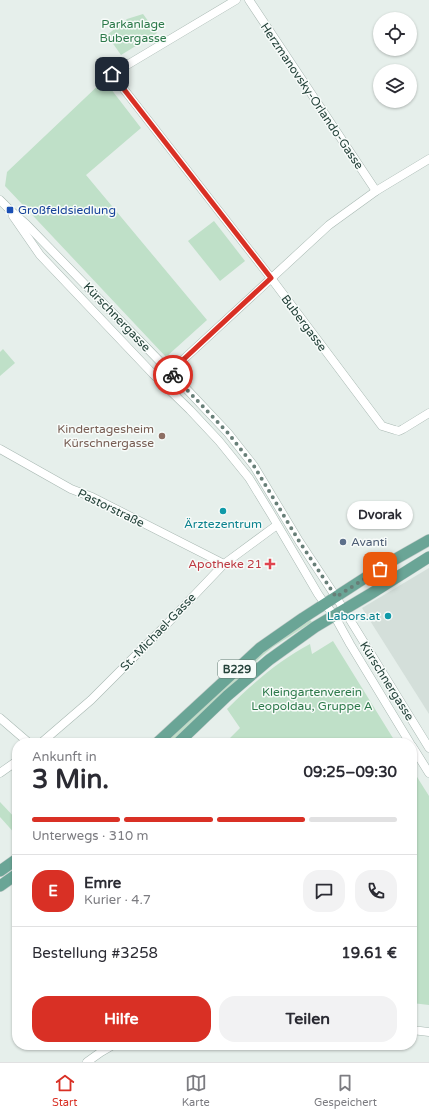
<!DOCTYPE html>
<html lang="de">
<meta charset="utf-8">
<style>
:root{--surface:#fff;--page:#f2f2f3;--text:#2b2b33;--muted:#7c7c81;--line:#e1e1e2;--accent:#d93025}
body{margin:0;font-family:"Varela Round",sans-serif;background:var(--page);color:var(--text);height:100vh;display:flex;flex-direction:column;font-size:15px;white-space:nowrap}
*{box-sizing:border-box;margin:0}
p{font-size:13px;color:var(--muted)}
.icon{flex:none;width:22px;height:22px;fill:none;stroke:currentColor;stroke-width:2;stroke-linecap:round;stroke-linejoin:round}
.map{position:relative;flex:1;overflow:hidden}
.panel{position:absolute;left:12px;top:738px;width:405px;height:312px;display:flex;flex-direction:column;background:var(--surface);border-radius:16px;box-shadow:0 1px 3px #0004}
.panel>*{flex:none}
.controls{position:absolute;left:373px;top:12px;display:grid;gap:8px}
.controls a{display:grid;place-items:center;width:44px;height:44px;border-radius:50%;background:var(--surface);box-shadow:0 1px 3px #0004;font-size:20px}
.pin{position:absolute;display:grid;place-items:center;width:34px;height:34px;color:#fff;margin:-17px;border-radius:8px;box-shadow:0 2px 6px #0006}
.courier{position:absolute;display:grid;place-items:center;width:40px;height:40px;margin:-20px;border:3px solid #d93025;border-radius:50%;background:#fff;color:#222;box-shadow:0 1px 5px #0007}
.bubble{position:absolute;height:28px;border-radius:14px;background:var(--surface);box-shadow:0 1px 3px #0004;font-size:13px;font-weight:800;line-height:28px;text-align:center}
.headline em{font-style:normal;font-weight:800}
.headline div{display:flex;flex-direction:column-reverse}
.headline{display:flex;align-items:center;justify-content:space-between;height:68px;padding:0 20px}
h1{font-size:26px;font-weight:800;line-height:30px}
.bar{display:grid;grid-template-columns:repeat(4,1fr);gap:6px 4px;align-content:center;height:48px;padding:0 20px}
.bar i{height:5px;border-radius:3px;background:var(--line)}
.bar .current{background:var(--accent)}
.bar p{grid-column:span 4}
.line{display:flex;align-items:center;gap:10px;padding:0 20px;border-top:1px solid var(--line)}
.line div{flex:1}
.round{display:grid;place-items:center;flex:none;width:42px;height:42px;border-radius:16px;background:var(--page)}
.primary-button{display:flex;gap:8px;margin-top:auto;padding:8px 20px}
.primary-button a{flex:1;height:46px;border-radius:16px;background:var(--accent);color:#fff;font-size:16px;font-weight:800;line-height:46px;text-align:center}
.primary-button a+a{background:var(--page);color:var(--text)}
.tabs{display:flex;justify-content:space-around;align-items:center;height:56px;border-top:1px solid var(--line);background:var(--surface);font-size:11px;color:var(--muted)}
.tabs a{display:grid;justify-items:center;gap:2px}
.tabs .current{color:var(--accent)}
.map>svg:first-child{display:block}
</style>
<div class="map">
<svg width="429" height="1062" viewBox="0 0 429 1062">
<rect width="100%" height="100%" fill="#e6efeb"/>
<!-- built -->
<polygon fill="#d4dfda" points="429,568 429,714 362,608"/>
<!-- green -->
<g fill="#bfe0c8">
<polygon points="143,14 157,33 121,55 107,35 127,19"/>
<polygon points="104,80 141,128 86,175 207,320 166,357 5,186 7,172"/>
<polygon points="214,221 245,261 220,281 188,241"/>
<polygon points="3,349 15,363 0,376 0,352"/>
<polygon points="310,620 312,622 273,647 262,656 171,743 164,743 261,653"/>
<path d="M 333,641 L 396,743 L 225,743 L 240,728 L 227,709 C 252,684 278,661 310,644 L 312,654 Z"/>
<polygon points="412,769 429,796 429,1005 412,1003"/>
<polygon points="0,802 17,820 17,836 0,817"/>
</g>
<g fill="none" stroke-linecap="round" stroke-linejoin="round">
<!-- minor casing -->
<g stroke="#a8b8b2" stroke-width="9">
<g id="minor">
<polyline points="236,0 112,74 271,278 382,426 395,430 399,431 403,429 429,413"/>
<polyline points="249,0 376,191"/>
<polyline points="0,200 10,210 26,224 179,381 228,433 254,466 299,541 336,597 429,748"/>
<polyline points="13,216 40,255 153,374 190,410 219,441 249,478 271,514 318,594 325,604 334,615 350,644 410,743"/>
<polyline points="160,381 329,225 376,191 429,159"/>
<polyline points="0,449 71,489 92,497 224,564"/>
<polyline points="0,718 29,743"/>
<polyline points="41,743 91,700 165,626 224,564 277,525"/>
<polyline points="412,746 429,773"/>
<polyline points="0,773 17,761"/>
<polyline points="412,1030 429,1032"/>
<polyline points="87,1062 101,1052 113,1045"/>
</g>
</g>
<!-- major casing -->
<g stroke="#c2cac8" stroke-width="12">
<g id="major">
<polyline points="157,743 260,648 303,618 385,565 429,540"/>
<polyline points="178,743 227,696 269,660 315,627 372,593 429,557"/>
<polyline points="0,871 17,859"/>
<polyline points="0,886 17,874"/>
</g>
</g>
<!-- minor -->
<use href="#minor" stroke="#fff" stroke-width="8"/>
<!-- major -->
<use href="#major" stroke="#6aa596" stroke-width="11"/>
</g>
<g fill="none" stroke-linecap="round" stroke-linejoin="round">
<!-- done -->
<polyline stroke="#687f78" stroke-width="4" stroke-dasharray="0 7.2" points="173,375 228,433 254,466 299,541 336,597 380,569"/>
<!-- route -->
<polyline stroke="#d93025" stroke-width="5" points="112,74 271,278 170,372 173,375"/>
</g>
<!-- markers -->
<rect fill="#1a4fb4" stroke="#f7fbf9" stroke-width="1.5" x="6" y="206" width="8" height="8" rx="2"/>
<circle fill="#8d6e63" stroke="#f7fbf9" stroke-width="1.5" cx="162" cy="436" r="4"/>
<g fill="#0f9aa8" stroke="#f7fbf9" stroke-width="1.5">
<circle cx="223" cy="511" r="4"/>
<circle cx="388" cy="616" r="4"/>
</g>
<circle fill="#5c6f8a" stroke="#f7fbf9" stroke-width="1.5" cx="343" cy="542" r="4"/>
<path fill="#e0444e" stroke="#f7fbf9" stroke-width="1.5" d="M268 558h4v4h4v4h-4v4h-4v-4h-4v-4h4z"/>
<g text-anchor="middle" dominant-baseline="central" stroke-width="3" stroke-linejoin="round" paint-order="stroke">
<!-- shield labels -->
<rect fill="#f7fbf9" stroke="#637a73" stroke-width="1" x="218" y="660" width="38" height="18" rx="3"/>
<g font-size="11" font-weight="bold" fill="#24423a">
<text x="237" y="669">B229</text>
</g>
<!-- park labels -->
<g font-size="12" fill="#2d7a4b" stroke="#f7fbf9">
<text x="133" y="24">Parkanlage<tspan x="133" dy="14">Bubergasse</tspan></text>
<text x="312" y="692">Kleingartenverein<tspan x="312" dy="14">Leopoldau, Gruppe A</tspan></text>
</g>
<!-- street labels -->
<g font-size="12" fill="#24423a" stroke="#f7fbf9">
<text transform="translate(312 96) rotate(56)">Herzmanovsky-Orlando-Gasse</text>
<text transform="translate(117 317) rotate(46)">Kürschnergasse</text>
<text transform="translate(304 323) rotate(53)">Bubergasse</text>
<text transform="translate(111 508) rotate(26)">Pastorstraße</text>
<text transform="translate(158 632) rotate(-46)">St.-Michael-Gasse</text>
<text transform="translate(387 681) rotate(58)">Kürschnergasse</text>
</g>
<!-- transit labels -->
<g font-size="12" fill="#164399" stroke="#f7fbf9" text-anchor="start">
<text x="18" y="210">Großfeldsiedlung</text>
</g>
<!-- education labels -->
<g font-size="12" fill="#785e54" stroke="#f7fbf9" text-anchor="end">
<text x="154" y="429">Kindertagesheim<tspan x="154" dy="14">Kürschnergasse</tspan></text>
</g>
<!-- culture labels -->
<g font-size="12" fill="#0d838f" stroke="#f7fbf9">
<text x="223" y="524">Ärztezentrum</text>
<text x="380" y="616" text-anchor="end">Labors.at</text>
</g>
<!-- service labels -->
<g font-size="12" fill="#4e5e75" stroke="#f7fbf9" text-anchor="start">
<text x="351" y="542">Avanti</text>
</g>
<!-- health labels -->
<g font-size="12" fill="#be3a42" stroke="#f7fbf9" text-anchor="end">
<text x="262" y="564">Apotheke 21</text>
</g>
</g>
</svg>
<div class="controls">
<a><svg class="icon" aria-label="locate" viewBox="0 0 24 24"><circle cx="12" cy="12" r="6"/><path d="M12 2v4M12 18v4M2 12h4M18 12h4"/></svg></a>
<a><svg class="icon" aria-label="layers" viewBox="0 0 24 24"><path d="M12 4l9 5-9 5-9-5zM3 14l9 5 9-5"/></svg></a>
</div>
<div class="pin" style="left:380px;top:569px;background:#ea580c"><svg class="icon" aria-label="bag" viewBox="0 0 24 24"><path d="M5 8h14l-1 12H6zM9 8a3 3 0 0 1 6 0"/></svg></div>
<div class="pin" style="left:112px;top:74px;background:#1f2937"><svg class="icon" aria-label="home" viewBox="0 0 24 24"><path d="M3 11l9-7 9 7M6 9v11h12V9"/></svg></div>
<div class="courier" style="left:173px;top:375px"><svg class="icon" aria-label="bike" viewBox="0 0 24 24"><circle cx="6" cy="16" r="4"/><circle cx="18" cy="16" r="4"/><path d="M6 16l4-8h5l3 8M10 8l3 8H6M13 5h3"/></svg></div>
<div class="bubble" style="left:347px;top:501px;width:66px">Dvorak</div>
<section class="panel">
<div class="headline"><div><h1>3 Min.</h1><p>Ankunft in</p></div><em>09:25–09:30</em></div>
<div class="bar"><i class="current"></i><i class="current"></i><i class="current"></i><i></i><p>Unterwegs · 310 m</p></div>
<div class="line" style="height:72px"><b class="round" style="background:var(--accent);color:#fff">E</b><div><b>Emre</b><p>Kurier · 4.7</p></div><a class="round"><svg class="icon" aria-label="chat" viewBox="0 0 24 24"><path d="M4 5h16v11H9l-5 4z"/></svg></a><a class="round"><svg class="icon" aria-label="phone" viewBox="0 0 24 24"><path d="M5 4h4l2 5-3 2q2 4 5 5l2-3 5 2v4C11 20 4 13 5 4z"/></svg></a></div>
<div class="line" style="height:52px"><div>Bestellung #3258</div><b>19.61 €</b></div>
<div class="primary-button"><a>Hilfe</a><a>Teilen</a></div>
</section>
</div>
<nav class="tabs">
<a class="current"><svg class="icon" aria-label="home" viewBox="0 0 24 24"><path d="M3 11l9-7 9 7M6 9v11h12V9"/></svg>Start</a>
<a><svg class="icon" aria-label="map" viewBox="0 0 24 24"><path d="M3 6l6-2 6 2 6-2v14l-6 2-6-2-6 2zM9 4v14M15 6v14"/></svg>Karte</a>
<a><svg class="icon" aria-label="saved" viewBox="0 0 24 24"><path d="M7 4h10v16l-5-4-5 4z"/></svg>Gespeichert</a>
</nav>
